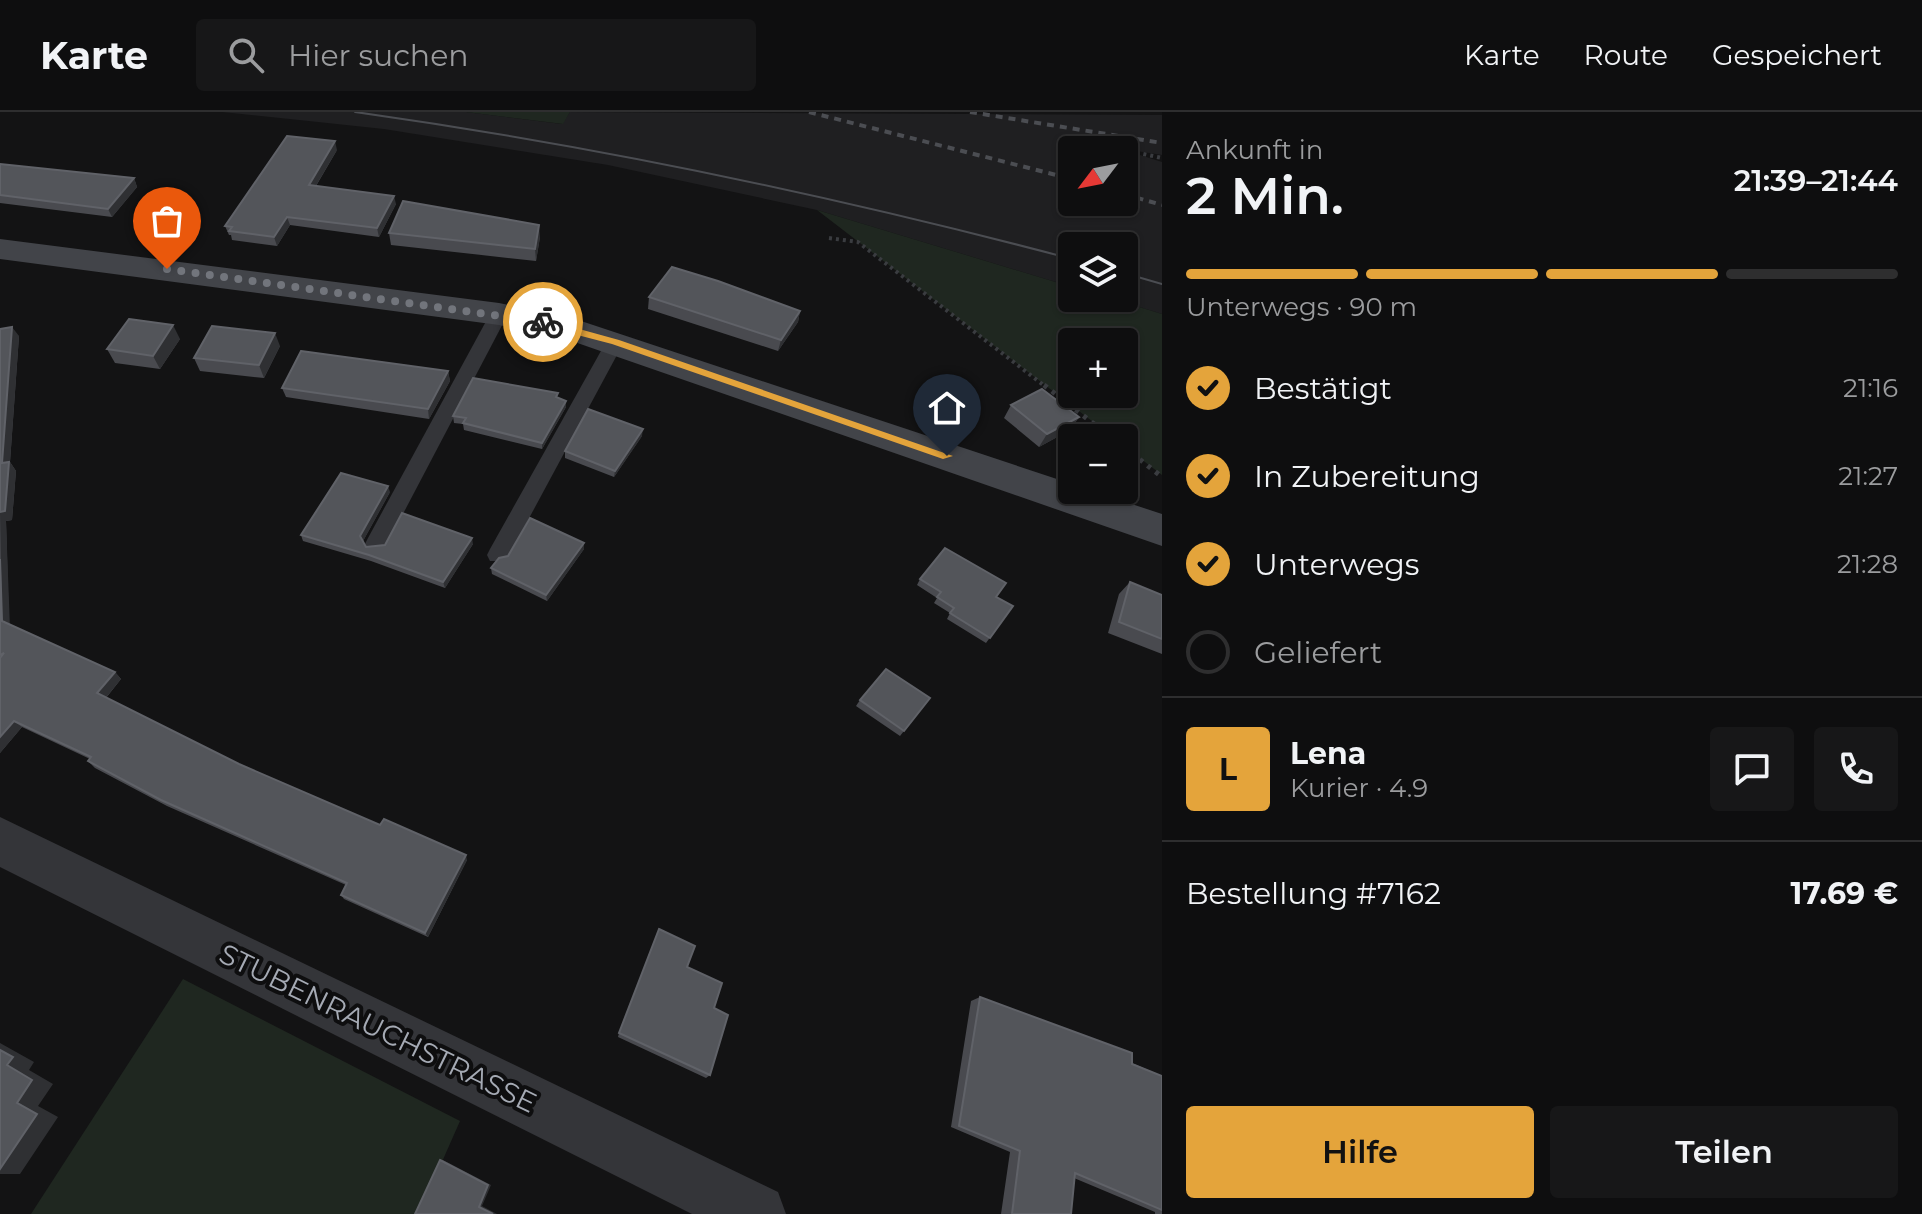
<!DOCTYPE html>
<html lang="de">
<meta charset="utf-8">
<style>
:root{--surface:#0e0e0f;--page:#171718;--text:#f1f3f6;--muted:#9b9c9e;--line:#2e2e2f;--accent:#e4a43b}
body{margin:0;font-family:Montserrat,sans-serif;background:var(--page);color:var(--text);height:100vh;display:flex;flex-direction:column;font-size:30px;white-space:nowrap}
*{box-sizing:border-box;margin:0}
p{font-size:26px;color:var(--muted)}
.icon{flex:none;width:44px;height:44px;fill:none;stroke:currentColor;stroke-width:2;stroke-linecap:round;stroke-linejoin:round}
.map{position:relative;flex:1;overflow:hidden}
.drawer{display:flex;flex-direction:column;background:var(--surface);width:760px}
.drawer>*{flex:none}
.needle{width:52px;rotate:238deg}
.tools{position:absolute;left:1058px;top:24px;display:grid;gap:16px}
.tools a{display:grid;place-items:center;width:80px;height:80px;border-radius:8px;background:var(--surface);box-shadow:0 2px 6px #0004,0 0 0 2px var(--line);font-size:40px}
.pin{position:absolute;display:grid;place-items:center;width:68px;height:68px;color:#fff;margin:-82px -34px;border-radius:50% 50% 50% 0;rotate:-45deg;box-shadow:0 0 8px #0007}
.pin .icon{rotate:45deg}
.courier{position:absolute;display:grid;place-items:center;width:80px;height:80px;margin:-40px;border:6px solid #e4a43b;border-radius:50%;background:#fff;color:#222;box-shadow:0 2px 10px #0007}
.summary em{font-style:normal;font-weight:600}
.summary div{display:flex;flex-direction:column-reverse}
.summary{display:flex;align-items:center;justify-content:space-between;height:136px;padding:0 24px}
h1{font-size:52px;font-weight:600;line-height:60px}
.bar{display:grid;grid-template-columns:repeat(4,1fr);gap:12px 8px;align-content:center;height:96px;padding:0 24px}
.bar i{height:10px;border-radius:6px;background:var(--line)}
.bar .active{background:var(--accent)}
.bar p{grid-column:span 4}
.line{display:flex;align-items:center;gap:20px;padding:0 24px;border-top:2px solid var(--line)}
.line div{flex:1}
.round{display:grid;place-items:center;flex:none;width:84px;height:84px;border-radius:8px;background:var(--page)}
ol{padding:0 24px;list-style:none}
li{display:flex;align-items:center;gap:24px;height:88px}
li p{margin-inline-start:auto}
li .icon{padding:8px;border-radius:50%;background:var(--accent);color:#111;stroke-width:4}
li:last-child{color:var(--muted)}
li i{width:44px;height:44px;border:4px solid var(--line);border-radius:50%}
.action{display:flex;gap:16px;margin-top:auto;padding:16px 24px}
.action a{flex:1;height:92px;border-radius:8px;background:var(--accent);color:#111;font-size:32px;font-weight:600;line-height:92px;text-align:center}
.action a+a{background:var(--page);color:var(--text)}
header{display:flex;align-items:center;gap:48px;box-sizing:border-box;height:112px;padding:0 40px;background:var(--surface);border-bottom:2px solid var(--line)}
header strong{font-size:38px}
nav{display:flex;gap:44px;margin-inline-start:auto;font-size:28px}
.search{width:560px;height:72px;background:var(--page);display:flex;align-items:center;gap:20px;box-sizing:border-box;padding:0 28px;border-radius:8px;color:var(--muted);font-size:30px}
main{display:flex;flex:1;min-height:0}
.map>svg:first-child{display:block}
</style>
<header>
<strong>Karte</strong>
<div class="search"><svg class="icon" aria-label="search" viewBox="0 0 24 24"><circle cx="10" cy="10" r="6"/><path d="M15 15l6 6"/></svg>Hier suchen</div>
<nav><a>Karte</a><a>Route</a><a>Gespeichert</a></nav>
</header>
<main>
<div class="map">
<svg width="1162" height="1102" viewBox="0 0 1162 1102">
<rect width="100%" height="100%" fill="#131314"/>
<!-- built -->
<polygon fill="#1f1f21" points="222,0 466,0 562,12 570,0 1162,3 1162,43 1124,37 1072,38 1072,90 1124,90 1124,38 1162,50 1162,202 1110,186 1124,186 1124,134 1072,134 1072,175 817,98 608,53 384,17"/>
<!-- green -->
<g fill="#1f2720" fill-rule="evenodd">
<polygon points="466,0 570,0 563,12"/>
<path d="M 817,98 L 1072,175 L 1072,186 L 1110,186 L 1162,202 L 1162,363 L 1124,334 L 1124,326 L 1114,326 ZM 1072,230 L 1124,230 L 1124,282 L 1072,282 Z"/>
<polygon points="183,867 460,1009 419,1102 31,1102"/>
</g>
<g fill="none" stroke-linecap="round" stroke-linejoin="round">
<!-- path-far1 -->
<g stroke="#3a3c40" stroke-width="4" stroke-dasharray="3 4" stroke-linecap="butt">
<polyline points="1116,36 1162,46"/>
<polyline points="829,126 858,130 1046,275"/>
</g>
<!-- path -->
<g stroke="#3a3c40" stroke-width="5" stroke-dasharray="4 6" stroke-linecap="butt">
<polyline points="1044,273 1112,326"/>
<polyline points="1124,335 1162,365"/>
</g>
<!-- lane -->
<g fill="#343539" fill-rule="evenodd">
<polygon points="499,196 508,202 384,438 368,438 365,432 368,426 490,202"/>
<polygon points="615,224 624,230 506,449 490,449 487,443 490,437 606,230"/>
</g>
<!-- street -->
<polygon fill="#343539" fill-rule="evenodd" points="0,705 778,1080 786,1102 692,1102 0,755"/>
<!-- secondary -->
<polygon fill="#424449" fill-rule="evenodd" points="0,127 499,191 569,205 1072,372 1072,378 1089,378 1162,402 1162,434 563,226 499,213 0,147"/>
<!-- tram -->
<g stroke="#4b4d52" stroke-width="2">
<path d="M 355,0 C 597,34 835,84 1072,147"/>
<polyline points="1124,161 1162,172"/>
</g>
<!-- rail -->
<g stroke="#4b4d52" stroke-width="4" stroke-dasharray="7 6" stroke-linecap="butt">
<polyline points="809,0 1072,67"/>
<polyline points="970,0 1162,31"/>
<polyline points="1124,82 1162,93"/>
</g>
</g>
<!-- wall -->
<g fill="#494a4f">
<polygon points="337,38 316,74 396,92 379,125 290,113 277,134 232,128 231,123 229,123 225,114"/>
<polygon points="0,52 134,66 137,75 112,105 0,91"/>
<polygon points="389,121 540,125 536,149 391,133"/>
<polygon points="649,185 800,199 798,210 778,239 648,197"/>
<polygon points="0,217 19,224 10,350 16,359 12,408 6,409 9,513 115,560 121,567 106,586 239,652 380,713 467,748 428,825 344,787 341,783 346,773 167,694 95,656 88,649 90,647 22,615 0,641"/>
<polygon points="180,227 160,257 115,251 107,237"/>
<polygon points="280,234 264,266 200,259 194,246"/>
<polygon points="448,259 450,269 429,307 286,285 282,276"/>
<polygon points="558,286 566,295 542,337 464,318 463,312 454,311 453,304"/>
<polygon points="1011,293 1079,305 1070,318 1039,335 1004,306"/>
<polygon points="642,324 614,365 565,346 565,339"/>
<polygon points="390,380 363,429 366,435 473,432 445,476 371,449 303,429 301,423"/>
<polygon points="584,431 584,437 547,489 492,462 491,456"/>
<polygon points="920,467 996,485 1013,494 986,531 947,507 950,501 934,491 937,486 917,473"/>
<polygon points="1130,470 1162,483 1162,542 1108,521 1119,482"/>
<polygon points="930,586 900,624 856,594 860,588"/>
<polygon points="687,855 714,896 710,963 706,966 618,925 619,921"/>
<polygon points="980,885 1162,964 1162,1102 1155,1102 1155,1100 1074,1066 1071,1102 1001,1102 1010,1040 951,1015 971,889"/>
</g>
<!-- shaded-wall -->
<g fill="#2f3033">
<polygon points="335,29 337,38 311,82 309,73"/>
<polygon points="134,66 137,75 112,105 108,97"/>
<polygon points="394,84 396,92 379,125 377,116"/>
<polygon points="287,105 290,113 277,134 274,125"/>
<polygon points="539,113 540,125 536,149 535,137"/>
<polygon points="800,199 798,210 778,239 781,228"/>
<polygon points="173,213 180,227 160,257 153,244"/>
<polygon points="12,215 19,224 10,350 16,359 12,408 6,409 10,517 2,509 0,400 2,351"/>
<polygon points="275,221 280,234 264,266 259,253"/>
<polygon points="448,259 450,269 429,307 428,297"/>
<polygon points="566,289 566,295 542,337 542,331"/>
<polygon points="1079,305 1070,318 1039,335 1047,322"/>
<polygon points="643,317 642,324 614,365 615,359"/>
<polygon points="388,374 390,380 362,431 360,424"/>
<polygon points="472,426 473,432 445,476 443,470"/>
<polygon points="584,431 584,437 547,489 546,483"/>
<polygon points="115,560 121,567 104,588 97,581"/>
<polygon points="14,609 22,615 0,641 0,625"/>
<polygon points="466,743 467,748 428,825 425,821"/>
<polygon points="0,931 34,950 29,958 53,972 38,994 58,1005 20,1062 0,1062 0,1057 17,991 7,953 0,938"/>
<polygon points="440,1048 443,1048 491,1073 482,1094 497,1102 493,1102 479,1095"/>
</g>
<!-- building -->
<g fill="#53555a" stroke="#606268" stroke-width="2">
<polygon points="287,24 335,29 309,73 394,84 377,116 287,105 274,125 229,119 232,115 225,114"/>
<polygon points="0,52 134,66 108,97 0,83"/>
<polygon points="403,89 539,113 535,137 389,121"/>
<polygon points="672,155 718,169 800,199 781,228 649,185"/>
<polygon points="129,207 173,213 153,244 107,237"/>
<polygon points="212,214 275,221 259,253 194,246"/>
<polygon points="12,215 2,351 9,350 5,399 0,400 0,217"/>
<polygon points="301,239 448,259 428,297 282,276"/>
<polygon points="473,266 558,281 556,285 566,289 542,331 463,311 466,306 453,304"/>
<polygon points="1042,277 1079,305 1047,322 1011,293"/>
<polygon points="588,297 643,317 615,359 565,339"/>
<polygon points="341,361 388,374 360,424 366,435 385,433 402,401 472,426 443,470 369,443 301,423"/>
<polygon points="530,406 584,431 546,483 491,456 499,446 508,444"/>
<polygon points="945,436 1006,471 996,485 1013,494 990,526 950,501 954,496 937,485 941,480 920,467"/>
<polygon points="0,447 2,509 115,560 97,581 239,652 380,713 384,707 466,743 425,821 341,783 347,771 161,688 88,649 91,645 14,609 0,625 0,546 4,541 0,543"/>
<polygon points="1130,470 1162,483 1162,527 1119,510"/>
<polygon points="886,557 930,586 904,619 860,588"/>
<polygon points="659,817 695,834 687,855 722,871 714,896 728,903 710,963 619,921"/>
<polygon points="980,885 1132,941 1132,952 1162,964 1162,1098 1075,1061 1071,1102 1012,1102 1020,1039 959,1014"/>
<polygon points="0,938 13,945 7,953 32,968 17,991 37,1002 0,1057"/>
<polygon points="440,1048 488,1073 479,1095 493,1102 415,1102"/>
</g>
<!-- route -->
<polygon fill="#e4a43b" points="543,207 619,228 953,344 943,347 612,232 539,213"/>
<g fill="none" stroke-linecap="round" stroke-linejoin="round">
<!-- done -->
<polyline stroke="#72757c" stroke-width="8" stroke-dasharray="0 14.4" points="167,157 543,210"/>
</g>
<g text-anchor="middle" dominant-baseline="central" stroke-width="8" stroke-linejoin="round" paint-order="stroke">
<!-- near-street labels -->
<g font-size="28" fill="#a5aab4" stroke="#0e0e0f">
<text transform="translate(378 916) rotate(26)">STUBENRAUCHSTRASSE</text>
</g>
</g>
</svg>
<div class="tools">
<a><svg class="needle" viewBox="-14 -14 28 28"><path d="M0-13l5 13h-10z" fill="#e53935"/><path d="M0 13l5-13h-10z" fill="#9b9c9e"/></svg></a>
<a><svg class="icon" aria-label="layers" viewBox="0 0 24 24"><path d="M12 4l9 5-9 5-9-5zM3 14l9 5 9-5"/></svg></a>
<a>+</a>
<a>−</a>
</div>
<div class="pin" style="left:167px;top:157px;background:#ea580c"><svg class="icon" aria-label="bag" viewBox="0 0 24 24"><path d="M5 8h14l-1 12H6zM9 8a3 3 0 0 1 6 0"/></svg></div>
<div class="pin" style="left:947px;top:344px;background:#1f2937"><svg class="icon" aria-label="home" viewBox="0 0 24 24"><path d="M3 11l9-7 9 7M6 9v11h12V9"/></svg></div>
<div class="courier" style="left:543px;top:210px"><svg class="icon" aria-label="bike" viewBox="0 0 24 24"><circle cx="6" cy="16" r="4"/><circle cx="18" cy="16" r="4"/><path d="M6 16l4-8h5l3 8M10 8l3 8H6M13 5h3"/></svg></div>
</div>
<section class="drawer">
<div class="summary"><div><h1>2 Min.</h1><p>Ankunft in</p></div><em>21:39–21:44</em></div>
<div class="bar"><i class="active"></i><i class="active"></i><i class="active"></i><i></i><p>Unterwegs · 90 m</p></div>
<ol>
<li><svg class="icon" aria-label="check" viewBox="0 0 24 24"><path d="M5 12l5 5 9-10"/></svg>Bestätigt<p>21:16</p></li>
<li><svg class="icon" aria-label="check" viewBox="0 0 24 24"><path d="M5 12l5 5 9-10"/></svg>In Zubereitung<p>21:27</p></li>
<li><svg class="icon" aria-label="check" viewBox="0 0 24 24"><path d="M5 12l5 5 9-10"/></svg>Unterwegs<p>21:28</p></li>
<li><i></i>Geliefert</li>
</ol>
<div class="line" style="height:144px"><b class="round" style="background:var(--accent);color:#111">L</b><div><b>Lena</b><p>Kurier · 4.9</p></div><a class="round"><svg class="icon" aria-label="chat" viewBox="0 0 24 24"><path d="M4 5h16v11H9l-5 4z"/></svg></a><a class="round"><svg class="icon" aria-label="phone" viewBox="0 0 24 24"><path d="M5 4h4l2 5-3 2q2 4 5 5l2-3 5 2v4C11 20 4 13 5 4z"/></svg></a></div>
<div class="line" style="height:104px"><div>Bestellung #7162</div><b>17.69 €</b></div>
<div class="action"><a>Hilfe</a><a>Teilen</a></div>
</section>
</main>
